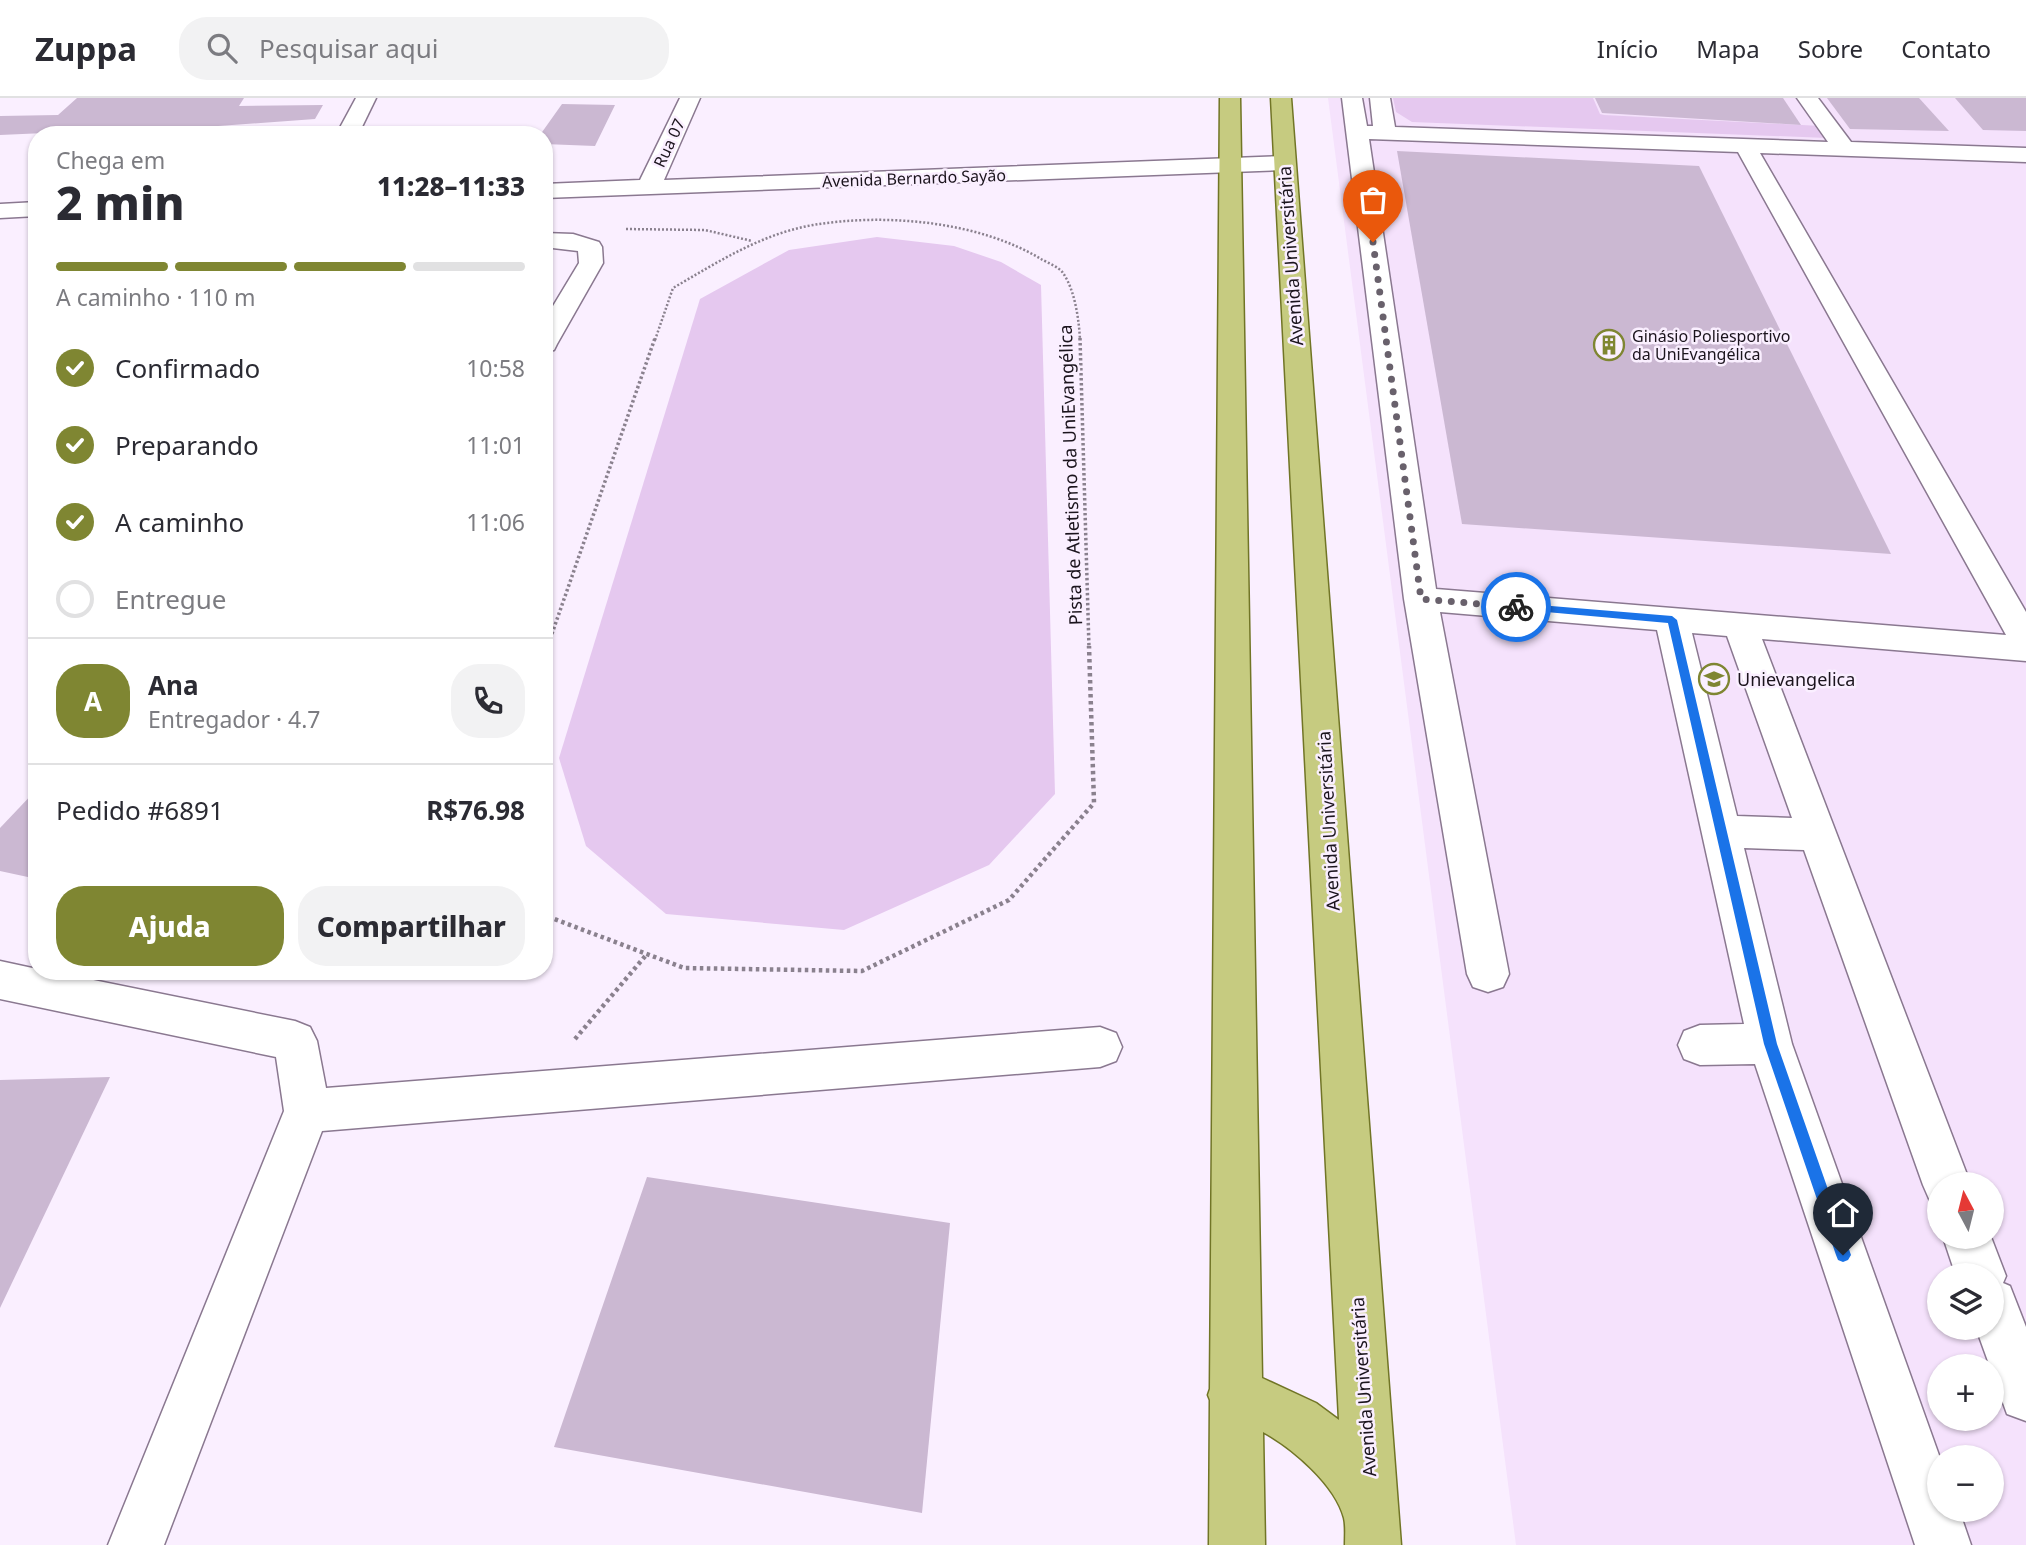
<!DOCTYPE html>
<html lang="pt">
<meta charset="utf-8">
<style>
:root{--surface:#fff;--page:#f2f2f3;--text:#2b2b33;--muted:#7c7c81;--line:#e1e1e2;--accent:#7f8632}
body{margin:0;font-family:"Noto Sans",sans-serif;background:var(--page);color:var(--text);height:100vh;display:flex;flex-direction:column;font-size:26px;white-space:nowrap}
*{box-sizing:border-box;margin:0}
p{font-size:23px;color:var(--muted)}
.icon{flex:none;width:38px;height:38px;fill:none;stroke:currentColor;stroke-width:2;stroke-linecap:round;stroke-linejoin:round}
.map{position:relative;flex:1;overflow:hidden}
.drawer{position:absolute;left:28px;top:28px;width:525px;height:854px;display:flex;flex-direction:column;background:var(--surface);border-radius:28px;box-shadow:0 2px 5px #0004}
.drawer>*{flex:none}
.needle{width:46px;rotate:353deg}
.controls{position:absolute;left:1927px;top:1074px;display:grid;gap:14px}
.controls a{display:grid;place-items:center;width:77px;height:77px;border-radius:50%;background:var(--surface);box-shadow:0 2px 5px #0004;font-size:35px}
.pin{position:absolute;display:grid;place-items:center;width:60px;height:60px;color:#fff;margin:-72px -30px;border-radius:50% 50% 50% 0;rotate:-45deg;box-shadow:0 0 7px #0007}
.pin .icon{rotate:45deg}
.courier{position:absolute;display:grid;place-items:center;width:70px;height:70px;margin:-35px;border:5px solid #1a73e8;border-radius:50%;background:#fff;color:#222;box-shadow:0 2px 9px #0007}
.summary em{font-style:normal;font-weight:800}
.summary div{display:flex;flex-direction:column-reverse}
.summary{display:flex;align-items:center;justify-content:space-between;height:119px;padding:0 28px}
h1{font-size:46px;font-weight:800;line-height:52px}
.bar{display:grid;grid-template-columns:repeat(4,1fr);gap:10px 7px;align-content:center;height:84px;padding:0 28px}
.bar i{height:9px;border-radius:5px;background:var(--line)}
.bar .selected{background:var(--accent)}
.bar p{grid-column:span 4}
.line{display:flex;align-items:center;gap:18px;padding:0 28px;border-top:2px solid var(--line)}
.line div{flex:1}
.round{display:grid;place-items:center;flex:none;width:74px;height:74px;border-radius:28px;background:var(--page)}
ol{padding:0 28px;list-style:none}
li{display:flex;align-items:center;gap:21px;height:77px}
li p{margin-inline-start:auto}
li .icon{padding:7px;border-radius:50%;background:var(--accent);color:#fff;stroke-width:4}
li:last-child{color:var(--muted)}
li i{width:38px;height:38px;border:4px solid var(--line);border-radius:50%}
.cta{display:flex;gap:14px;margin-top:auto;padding:14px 28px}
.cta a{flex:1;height:80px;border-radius:28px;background:var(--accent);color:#fff;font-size:28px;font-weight:800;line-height:80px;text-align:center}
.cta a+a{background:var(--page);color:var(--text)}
header{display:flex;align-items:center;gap:42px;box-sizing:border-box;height:98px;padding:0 35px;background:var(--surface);border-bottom:2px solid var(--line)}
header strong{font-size:33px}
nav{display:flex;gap:38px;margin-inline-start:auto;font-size:24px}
.search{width:490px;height:63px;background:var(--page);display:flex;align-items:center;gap:18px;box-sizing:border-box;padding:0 24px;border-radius:28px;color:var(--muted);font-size:26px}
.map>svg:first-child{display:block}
</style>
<header>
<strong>Zuppa</strong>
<div class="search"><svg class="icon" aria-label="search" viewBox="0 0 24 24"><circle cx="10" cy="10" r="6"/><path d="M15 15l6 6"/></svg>Pesquisar aqui</div>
<nav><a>Início</a><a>Mapa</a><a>Sobre</a><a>Contato</a></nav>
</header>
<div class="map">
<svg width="2026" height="1447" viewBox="0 0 2026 1447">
<rect width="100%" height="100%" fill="#faefff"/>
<!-- built -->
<path fill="#f5e2fc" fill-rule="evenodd" d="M 1328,0 L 2026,0 L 2026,1447 L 1516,1447 ZM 1939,1087 L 1992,1087 L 1992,1139 L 1939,1139 ZM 1939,1178 L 1992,1178 L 1992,1230 L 1939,1230 ZM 1939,1269 L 1992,1269 L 1992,1321 L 1939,1321 ZM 1939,1360 L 1992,1360 L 1992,1412 L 1939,1412 Z"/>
<!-- green -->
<g fill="#e5c8ef">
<polygon points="1393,0 1593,0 1600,16 1604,17 1821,28 1827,40 1412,24 1396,14"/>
<polygon points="877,139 954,148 1001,164 1041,187 1055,696 989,767 844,832 666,816 586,748 559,660 700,201 789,152"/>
</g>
<!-- building -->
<g fill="#cbb8d2">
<polygon points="77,0 244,0 239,8 323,7 315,21 177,31 174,37 85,37 90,33 0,37 0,18 58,17"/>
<polygon points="1595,0 1783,0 1801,27 1602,15"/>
<polygon points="1827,0 1919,0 1949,33 1850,31"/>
<polygon points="1955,0 2026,0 2026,33 1983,32"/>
<polygon points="562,6 615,7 595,48 544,46 544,37 540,37"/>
<polygon points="1397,53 1699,68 1891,456 1462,426"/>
<polygon points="37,691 37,781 0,773 0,730"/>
<polygon points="110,979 0,1210 0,982"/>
<polygon points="647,1079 950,1125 922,1415 554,1349"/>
</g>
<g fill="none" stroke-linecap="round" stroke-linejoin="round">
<!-- minor casing -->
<g stroke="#8a7890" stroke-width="3">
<g id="minor">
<polygon points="356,0 376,0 358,37 336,37"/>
<polygon points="680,0 700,0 664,82 1284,58 1292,60 1295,65 1292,70 1284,72 544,100 544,86 640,82"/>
<path d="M 1342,0 L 1362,0 L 1367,28 L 1373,28 L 1370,0 L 1390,0 L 1395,29 L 1828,44 L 1797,0 L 1818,0 L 1851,44 L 2026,50 L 2026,64 L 1760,55 L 2026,514 L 2026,563 L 1762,541 L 1971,1087 L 1939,1087 L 1939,1107 L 1930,1103 L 1923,1087 L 1804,752 L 1744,750 L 1792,946 L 1940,1360 L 1939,1412 L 1959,1412 L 1971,1447 L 1915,1447 L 1755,966 L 1700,967 L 1684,961 L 1678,947 L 1684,933 L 1700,927 L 1744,926 L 1657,532 L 1440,514 L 1509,876 L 1503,889 L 1488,894 L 1473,889 L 1467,876 L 1404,501 ZM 1369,41 L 1738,54 L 2006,537 L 1436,491 ZM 1692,535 L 1727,538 L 1792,720 L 1737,718 Z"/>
<polygon points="37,104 37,118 0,120 0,106"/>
<polygon points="544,135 573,136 599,144 602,149 603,165 557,246 554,252 544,254 544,223 579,165 578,153 544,149"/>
<polygon points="0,863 37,871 37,873 49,873 295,923 310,929 317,943 326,990 1100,929 1116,935 1122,949 1116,963 1100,969 322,1033 164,1447 108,1447 284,1013 276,959 0,901"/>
<polygon points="1943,1139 1991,1139 2006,1178 2003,1185 2010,1188 2026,1229 2026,1323 2007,1316 1976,1230 1992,1230 1992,1178 1956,1178"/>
</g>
</g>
<!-- major casing -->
<g stroke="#717526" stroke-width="3">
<path id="major" d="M 1220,0 L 1240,0 L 1262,1280 L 1316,1305 L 1339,1322 L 1271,0 L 1291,0 L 1401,1447 L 1345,1447 C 1345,1438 1346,1428 1344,1420 C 1335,1386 1292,1350 1263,1334 L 1265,1447 L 1209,1447 L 1210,1302 L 1208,1297 L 1210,1291 Z"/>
</g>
<!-- path-far2 -->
<g stroke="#8a818e" stroke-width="2.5" stroke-dasharray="2 2" stroke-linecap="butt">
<polyline points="626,131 705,132 752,143"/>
<path d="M 655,242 L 673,190 C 718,164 761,136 813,127 C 885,115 978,123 1041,161 C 1048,165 1059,169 1063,175 C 1075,192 1079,222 1080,242"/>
</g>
<!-- path-far1 -->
<g stroke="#8a818e" stroke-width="3.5" stroke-dasharray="2.5 2.5" stroke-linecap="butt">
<polyline points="1080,240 1089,550"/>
<polyline points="547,550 655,240"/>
</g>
<!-- path -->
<g stroke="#8a818e" stroke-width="4.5" stroke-dasharray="3.5 3.5" stroke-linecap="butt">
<polyline points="544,558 547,548"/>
<polyline points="544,805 549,819 684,870 862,873 1009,802 1094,705 1089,548"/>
<polyline points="575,941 647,856"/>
</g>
<!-- minor -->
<use href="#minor" fill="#fff" fill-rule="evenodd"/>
<!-- major -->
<use href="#major" fill="#c6cb80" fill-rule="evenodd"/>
</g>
<!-- route -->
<polygon fill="#1a73e8" points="1516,505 1672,518 1677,522 1777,946 1851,1157 1848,1162 1843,1164 1838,1162 1836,1157 1764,946 1668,525 1513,511 1513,506"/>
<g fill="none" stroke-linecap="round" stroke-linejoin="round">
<!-- done -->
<polyline stroke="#69616c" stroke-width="7" stroke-dasharray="0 12.6" points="1373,144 1421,501 1516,509"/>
</g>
<!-- icons -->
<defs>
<g id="building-ring" transform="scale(1.575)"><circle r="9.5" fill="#faefff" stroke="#7f8632" stroke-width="1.5"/><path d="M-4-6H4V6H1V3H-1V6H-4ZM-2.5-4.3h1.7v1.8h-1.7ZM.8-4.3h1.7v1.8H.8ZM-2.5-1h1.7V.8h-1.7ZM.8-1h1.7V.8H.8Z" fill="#7f8632"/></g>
<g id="university-ring" transform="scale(1.575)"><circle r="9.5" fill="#faefff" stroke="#7f8632" stroke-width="1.5"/><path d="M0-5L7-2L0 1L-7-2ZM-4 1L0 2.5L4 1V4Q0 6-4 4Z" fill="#7f8632"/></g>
</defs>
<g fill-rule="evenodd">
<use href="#building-ring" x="1609" y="247"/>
<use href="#university-ring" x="1714" y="581"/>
</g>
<g text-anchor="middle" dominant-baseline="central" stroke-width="5" stroke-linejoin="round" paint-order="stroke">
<!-- far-street labels -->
<g font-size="16" fill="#1b141d" stroke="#faefff">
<text transform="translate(669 45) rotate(-65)">Rua 07</text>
<text transform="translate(914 80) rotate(-2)">Avenida Bernardo Sayão</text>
</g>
<!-- far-poi labels -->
<g font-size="16" fill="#1b141d" stroke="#faefff" text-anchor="start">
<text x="1632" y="238">Ginásio Poliesportivo<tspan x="1632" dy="18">da UniEvangélica</tspan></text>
</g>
<!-- street labels -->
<g font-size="18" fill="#1b141d" stroke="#faefff">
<text transform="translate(1290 158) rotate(-94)">Avenida Universitária</text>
<text transform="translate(1070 377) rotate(-92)">Pista de Atletismo da UniEvangélica</text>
<text transform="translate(1328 723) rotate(-93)">Avenida Universitária</text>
<text transform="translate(1363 1289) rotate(-94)">Avenida Universitária</text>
</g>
<!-- poi labels -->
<g font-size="18" fill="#1b141d" stroke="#faefff" text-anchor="start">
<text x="1737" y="581">Unievangelica</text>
</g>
</g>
</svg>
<div class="controls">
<a><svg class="needle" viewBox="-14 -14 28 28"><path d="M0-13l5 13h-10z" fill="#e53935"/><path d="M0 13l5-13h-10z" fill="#7c7c81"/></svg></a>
<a><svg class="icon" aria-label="layers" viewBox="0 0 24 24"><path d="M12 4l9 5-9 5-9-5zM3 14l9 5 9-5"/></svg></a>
<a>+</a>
<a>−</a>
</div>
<div class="pin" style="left:1373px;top:144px;background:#ea580c"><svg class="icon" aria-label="bag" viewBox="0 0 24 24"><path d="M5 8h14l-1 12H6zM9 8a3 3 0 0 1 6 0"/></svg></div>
<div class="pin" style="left:1843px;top:1157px;background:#1f2937"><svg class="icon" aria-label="home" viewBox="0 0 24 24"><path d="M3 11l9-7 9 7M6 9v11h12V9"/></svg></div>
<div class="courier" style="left:1516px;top:509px"><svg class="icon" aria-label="bike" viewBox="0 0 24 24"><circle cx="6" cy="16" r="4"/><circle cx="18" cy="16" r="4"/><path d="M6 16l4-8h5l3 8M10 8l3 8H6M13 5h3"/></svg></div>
<section class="drawer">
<div class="summary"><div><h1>2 min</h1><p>Chega em</p></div><em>11:28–11:33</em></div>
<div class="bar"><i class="selected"></i><i class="selected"></i><i class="selected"></i><i></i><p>A caminho · 110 m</p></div>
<ol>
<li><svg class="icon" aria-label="check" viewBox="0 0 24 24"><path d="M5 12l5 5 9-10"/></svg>Confirmado<p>10:58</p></li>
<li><svg class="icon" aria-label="check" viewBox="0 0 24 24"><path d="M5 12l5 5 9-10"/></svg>Preparando<p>11:01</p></li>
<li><svg class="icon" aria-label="check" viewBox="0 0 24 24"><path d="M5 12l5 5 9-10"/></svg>A caminho<p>11:06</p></li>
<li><i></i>Entregue</li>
</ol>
<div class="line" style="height:126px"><b class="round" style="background:var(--accent);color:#fff">A</b><div><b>Ana</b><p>Entregador · 4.7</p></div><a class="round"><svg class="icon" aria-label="phone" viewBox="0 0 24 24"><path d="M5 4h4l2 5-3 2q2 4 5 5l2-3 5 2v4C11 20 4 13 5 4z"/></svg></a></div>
<div class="line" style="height:91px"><div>Pedido #6891</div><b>R$76.98</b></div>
<div class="cta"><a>Ajuda</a><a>Compartilhar</a></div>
</section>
</div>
